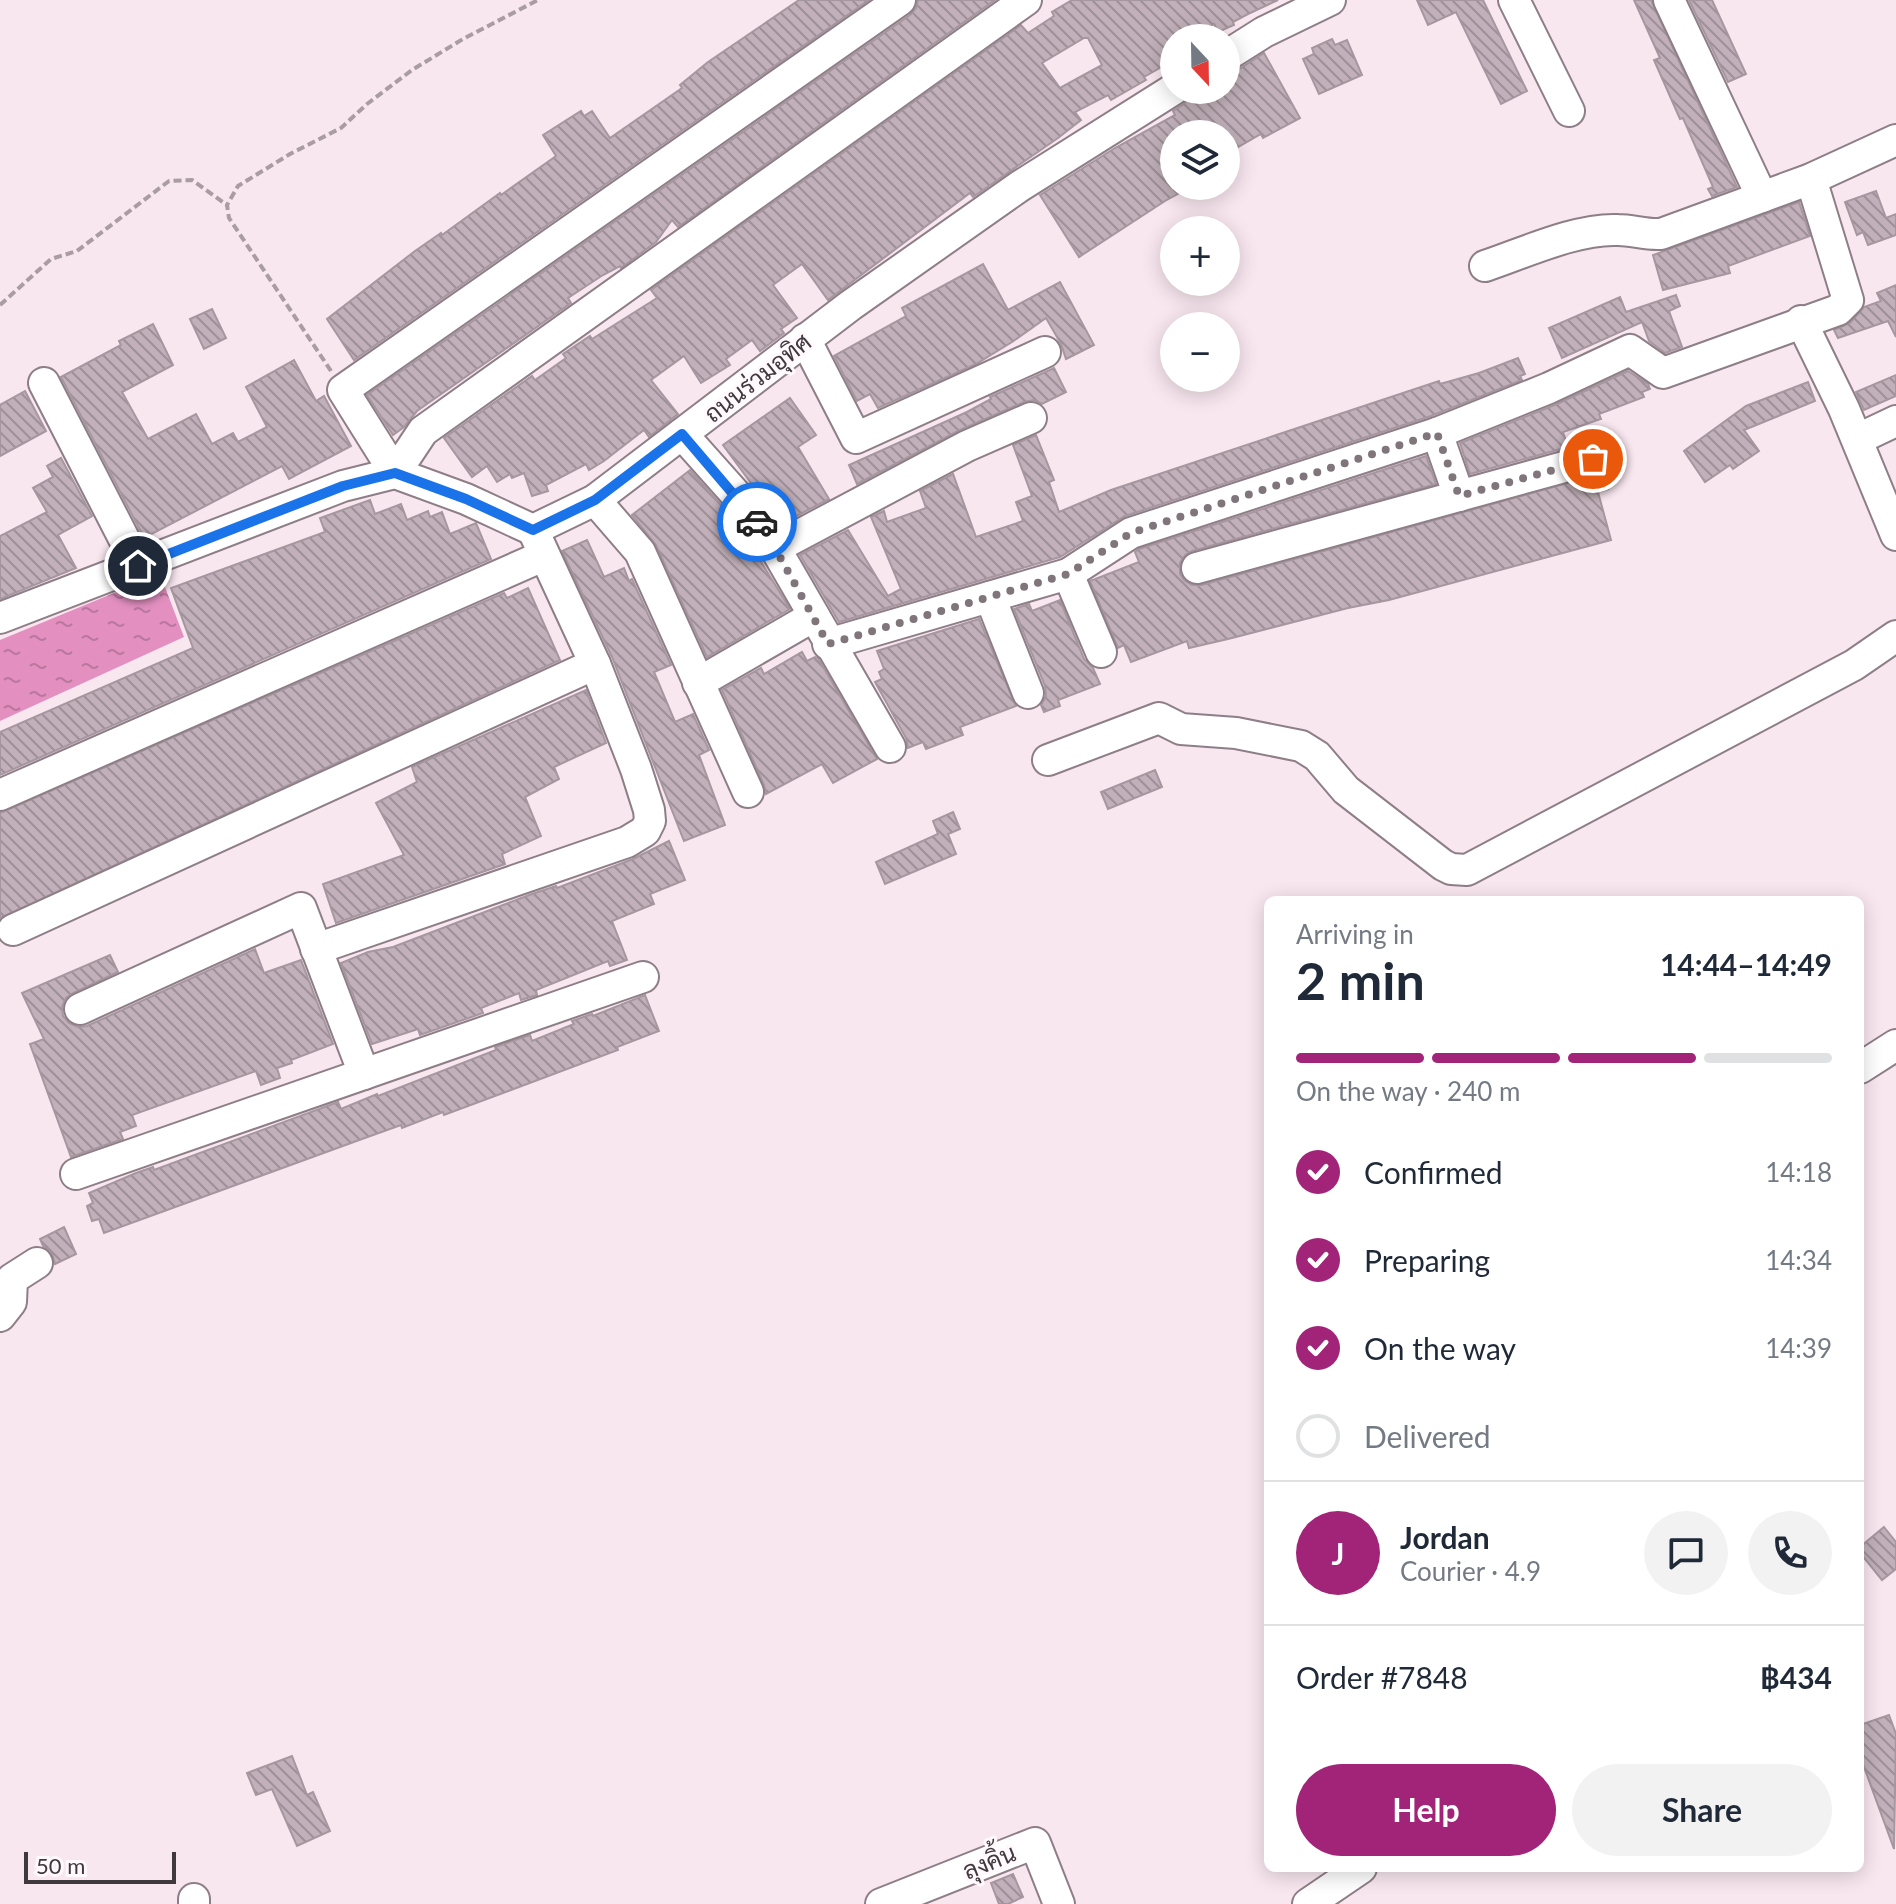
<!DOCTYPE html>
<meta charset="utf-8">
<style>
:root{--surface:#fff;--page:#f2f2f3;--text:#1f2937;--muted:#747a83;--line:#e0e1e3;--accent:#a12479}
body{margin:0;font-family:Lato,Sarabun,sans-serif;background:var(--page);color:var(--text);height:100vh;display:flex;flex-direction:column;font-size:30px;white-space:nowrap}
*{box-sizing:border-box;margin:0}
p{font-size:26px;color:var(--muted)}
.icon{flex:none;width:44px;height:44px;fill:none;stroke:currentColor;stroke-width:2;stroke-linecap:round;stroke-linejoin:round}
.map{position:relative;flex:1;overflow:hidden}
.details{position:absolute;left:1264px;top:896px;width:600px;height:976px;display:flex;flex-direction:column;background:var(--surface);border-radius:12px;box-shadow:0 4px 20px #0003}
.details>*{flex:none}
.needle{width:52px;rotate:158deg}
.controls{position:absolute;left:1160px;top:24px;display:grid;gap:16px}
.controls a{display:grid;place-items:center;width:80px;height:80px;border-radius:50%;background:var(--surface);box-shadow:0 4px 20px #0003;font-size:40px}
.scale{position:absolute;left:24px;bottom:20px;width:152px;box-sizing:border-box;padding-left:8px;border:4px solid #3f383c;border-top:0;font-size:22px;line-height:28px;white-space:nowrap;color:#3f383c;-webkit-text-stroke:6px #fff8fc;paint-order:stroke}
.pin{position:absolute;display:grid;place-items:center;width:68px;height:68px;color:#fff;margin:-34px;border:4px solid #fff;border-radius:50%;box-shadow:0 2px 8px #0007}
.courier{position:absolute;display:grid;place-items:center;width:80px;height:80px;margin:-40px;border:6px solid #1a73e8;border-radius:50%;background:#fff;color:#222;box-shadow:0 2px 10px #0007}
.head em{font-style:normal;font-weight:700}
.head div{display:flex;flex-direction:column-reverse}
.head{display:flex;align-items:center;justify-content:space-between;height:136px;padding:0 32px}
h1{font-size:52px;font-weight:700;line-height:60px}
.bar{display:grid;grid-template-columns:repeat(4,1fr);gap:12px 8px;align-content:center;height:96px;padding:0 32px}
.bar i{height:10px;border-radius:6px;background:var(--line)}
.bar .active{background:var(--accent)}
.bar p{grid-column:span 4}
.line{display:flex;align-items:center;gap:20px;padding:0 32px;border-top:2px solid var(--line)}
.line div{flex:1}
.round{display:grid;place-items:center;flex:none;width:84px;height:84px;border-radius:42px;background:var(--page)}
ol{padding:0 32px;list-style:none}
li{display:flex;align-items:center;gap:24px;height:88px}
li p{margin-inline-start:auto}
li .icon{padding:8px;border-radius:50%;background:var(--accent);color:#fff;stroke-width:4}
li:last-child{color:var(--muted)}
li i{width:44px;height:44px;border:4px solid var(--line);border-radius:50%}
.action{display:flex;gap:16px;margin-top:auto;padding:16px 32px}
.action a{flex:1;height:92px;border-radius:48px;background:var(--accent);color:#fff;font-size:32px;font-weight:700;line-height:92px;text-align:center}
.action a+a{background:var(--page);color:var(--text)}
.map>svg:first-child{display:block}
</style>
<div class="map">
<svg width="1896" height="1904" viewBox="0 0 1896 1904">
<defs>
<pattern id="water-ripples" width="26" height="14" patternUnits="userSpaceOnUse" patternTransform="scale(2)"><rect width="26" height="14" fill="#e390c1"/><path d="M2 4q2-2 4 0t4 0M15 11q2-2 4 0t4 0" fill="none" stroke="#b9779e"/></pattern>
<pattern id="building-back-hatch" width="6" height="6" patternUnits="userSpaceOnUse" patternTransform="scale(2)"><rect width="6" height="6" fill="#c1b0b9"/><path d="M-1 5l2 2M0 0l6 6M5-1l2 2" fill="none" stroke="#9e9098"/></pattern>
</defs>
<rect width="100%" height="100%" fill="#f9e7f0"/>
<!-- water -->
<polygon fill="url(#water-ripples)" points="160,574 184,637 0,721 0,640"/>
<!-- building -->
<g fill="url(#building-back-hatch)" stroke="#a6969f" stroke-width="2" fill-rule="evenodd">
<polygon points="799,0 869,0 354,360 327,319 415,251 441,233 442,235 500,193 501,195 556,156 543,135 581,111 584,116 592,111 610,138 682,88 680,85 708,62"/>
<polygon points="918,0 995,0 678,227 672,220 656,242 621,268 620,266 603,275 568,298 571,303 417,411 404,427 393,435 367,395 910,15 916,8"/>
<path d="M 1072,0 L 1278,0 L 1248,14 L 1233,22 L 1234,25 L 1218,32 L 1214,24 L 1189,38 L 1174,38 L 1174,60 L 1144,77 L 1146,80 L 1111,100 L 1108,95 L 1075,112 L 1081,120 L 1058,138 L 973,197 L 970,193 L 828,300 L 802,264 L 773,285 L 797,318 L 781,329 L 784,333 L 760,351 L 752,340 L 726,359 L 730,365 L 701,383 L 684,356 L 651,380 L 678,414 L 649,437 L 644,430 L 604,461 L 589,470 L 586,464 L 546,485 L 548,491 L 532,496 L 524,473 L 512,478 L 510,474 L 497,482 L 487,466 L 472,477 L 444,438 L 532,376 L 535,380 L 566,358 L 563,354 L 590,336 L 592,339 L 657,298 L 651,290 L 1021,25 L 1028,33 L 1054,16 L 1052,12 ZM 1084,38 L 1088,38 L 1102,65 L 1060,88 L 1042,63 Z"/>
<polygon points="1417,0 1483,0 1527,91 1501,104 1456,12 1428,25"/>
<polygon points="1634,0 1651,0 1737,187 1712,196 1708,189 1713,187 1683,118 1680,119 1654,60 1660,58"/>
<polygon points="1689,0 1712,0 1746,74 1728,82"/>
<polygon points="1332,39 1335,45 1347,40 1362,75 1319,94 1303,59 1314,54 1312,48"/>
<polygon points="1264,53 1300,118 1263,138 1261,134 1226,154 1226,134 1174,134 1174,186 1192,186 1165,201 1079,257 1040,195 1115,148 1175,115 1173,111 1184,104 1191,94 1199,90 1226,90 1226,74 1236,71"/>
<polygon points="1876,191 1886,218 1896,214 1896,235 1868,245 1863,232 1857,235 1845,202"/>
<polygon points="1799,202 1810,236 1728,266 1730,273 1663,290 1653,255"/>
<polygon points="983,264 1008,310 1060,282 1094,345 1066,359 1061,344 1046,318 1012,342 976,364 878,408 870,394 857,401 834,356 906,316 902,308"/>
<polygon points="1896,285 1896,337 1888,321 1838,338 1834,330 1850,323 1864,307 1881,301 1877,293"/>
<polygon points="1676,295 1680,306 1669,311 1682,347 1665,353 1649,341 1642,322 1562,358 1549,328 1620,297 1626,312"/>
<polygon points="212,309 226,338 204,349 190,319"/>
<polygon points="153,324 173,365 122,392 148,439 196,414 212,444 233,433 238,442 267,427 246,387 294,360 316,401 324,396 351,446 289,479 282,466 144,538 61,377 121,345 119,341"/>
<polygon points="1518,358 1525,374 1520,376 1522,380 1431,416 1125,516 1060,557 839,622 800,555 848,530 888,596 901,589 871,517 884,511 887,522 926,508 920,491 953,474 976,537 1023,521 1016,502 1032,496 1013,445 1036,435 1054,480 1049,482 1059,512 1111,490 1439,381 1440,384 1479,373"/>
<polygon points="1054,368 1066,392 1042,404 1034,400 1024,402 960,430 857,484 849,465 967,412 991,399 990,397"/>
<polygon points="1628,371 1648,384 1650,389 1642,392 1644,397 1599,414 1601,419 1563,432 1568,447 1470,474 1460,443 1557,404"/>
<polygon points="1896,375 1896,396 1864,410 1856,392"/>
<polygon points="1808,382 1815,401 1744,430 1759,451 1733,469 1730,465 1705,482 1684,451 1746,406"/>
<polygon points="25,391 46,431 0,456 0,405"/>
<polygon points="790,398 816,435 798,447 829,499 781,524 723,445"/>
<polygon points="1426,456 1436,484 1192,551 1185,555 1180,563 1180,574 1184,580 1192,585 1202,585 1604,473 1608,489 1598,492 1611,540 1389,600 1348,608 1228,639 1189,648 1187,641 1131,662 1124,645 1118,648 1090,581 1139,562 1135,552 1139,549"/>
<polygon points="61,458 92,516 58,535 76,568 0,599 0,536 47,512 33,488 53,477 47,466"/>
<polygon points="690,470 723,507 741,542 747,539 790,609 707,657 656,545 632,515"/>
<polygon points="370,500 375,514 401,504 407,520 428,511 430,517 442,512 450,534 476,523 491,559 0,775 0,732 193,648 171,588 325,532 320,518"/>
<polygon points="587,540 604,577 624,568 629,581 632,579 671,665 654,672 675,722 693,714 709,750 699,755 725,825 684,841 612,657 562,551"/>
<polygon points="528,588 560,660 0,918 0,813 504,593 507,598"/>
<polygon points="1060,600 1084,659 1093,668 1100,684 1058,700 1060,706 1044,712 1041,705 1046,696 1045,686 1014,609 1029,604 1032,611"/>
<polygon points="979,619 1016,706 960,727 963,735 926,749 923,742 908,748 906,738 875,682 882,679 879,672 884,669 877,651"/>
<polygon points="802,652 807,661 815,657 818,658 877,759 833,783 822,764 766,794 764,785 722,690 761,668 764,674"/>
<polygon points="586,690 606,743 554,767 559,779 525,797 541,836 502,854 505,864 336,923 323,884 404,855 376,803 417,782 412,767"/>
<polygon points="1155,770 1162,787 1108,809 1101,792"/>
<polygon points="953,812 960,829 948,834 956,854 885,884 876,862 938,834 933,821"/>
<polygon points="669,841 685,880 650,894 654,904 612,921 627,960 610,966 608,961 536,990 537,995 521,1000 519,993 481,1008 483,1013 420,1035 418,1029 372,1044 341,963 368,952 393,947 532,894 556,886 557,888 633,859"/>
<polygon points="255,949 264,973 301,960 333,1044 291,1060 292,1063 277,1068 280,1078 261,1085 256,1071 132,1115 136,1126 120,1132 123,1139 71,1157 30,1044 44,1039 22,993 110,955 118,972 73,993 66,998 62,1007 63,1016 69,1023 78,1027 87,1026"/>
<polygon points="645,995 659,1031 617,1047 618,1050 444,1115 443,1112 402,1128 401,1125 362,1139 104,1233 99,1219 92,1221 87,1206 93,1203 89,1193 136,1173 153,1167 154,1170 338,1102 341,1109 377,1094 378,1096 496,1050 495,1047 530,1035 532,1041 574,1024 572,1021 592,1014 593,1016"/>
<polygon points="64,1227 76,1254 55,1264 52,1254 43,1246 40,1239"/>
<polygon points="1884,1527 1896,1542 1896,1569 1882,1580 1860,1553 1860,1547"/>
<polygon points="1889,1715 1896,1734 1894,1849 1860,1756 1860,1725"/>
<polygon points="292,1756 307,1795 313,1792 330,1831 297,1846 272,1789 256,1795 247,1773"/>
<polygon points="1013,1874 1023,1897 1008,1904 999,1904 991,1883"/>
</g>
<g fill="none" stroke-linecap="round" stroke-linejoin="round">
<!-- minor casing -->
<g stroke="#8e7e87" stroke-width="34">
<g id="minor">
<polyline points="900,0 343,390 395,473 423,431 1026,0"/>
<polyline points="1514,0 1569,111"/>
<polyline points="1669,0 1762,197"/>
<polyline points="1226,56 1264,32 1330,0"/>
<path d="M 1485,266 C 1524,253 1577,228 1618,230 C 1633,230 1645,235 1661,234 L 1811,179 L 1896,140"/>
<polyline points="1801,321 1844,409 1896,535"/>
<polyline points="805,339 856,438 1045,352"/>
<polyline points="44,383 138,566"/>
<polyline points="1437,433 1459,496"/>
<polyline points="682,434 748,508 775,548 890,747"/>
<polyline points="1858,439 1896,421"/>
<polyline points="595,500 640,552 748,792"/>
<polyline points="775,548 967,446 1031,418"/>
<polyline points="1197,568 1593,459"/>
<polyline points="1068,574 1101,652"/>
<polyline points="990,597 1028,693"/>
<polyline points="0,618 343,486 395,473 466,499 533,530 595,500 851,305 1020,186 1174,89"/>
<polyline points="828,644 1068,574 1131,533 1437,433 1549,388 1630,350 1663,373 1838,310 1848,300 1811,179"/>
<polyline points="698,683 814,616"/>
<polyline points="1048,760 1159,718 1181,729 1236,733 1301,746 1317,756 1346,790 1443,865 1451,869 1467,870 1854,665 1896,636"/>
<polyline points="0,795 543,556"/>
<polyline points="13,930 595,664"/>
<polyline points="316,949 627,842 645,831 650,821 649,810 636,769 595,664 533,530"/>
<polyline points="80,1009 301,908 364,1074"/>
<polyline points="1860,1068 1896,1045"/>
<polyline points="76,1174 643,977"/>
<polyline points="0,1316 11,1302 12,1279 37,1263"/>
<polyline points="194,1899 194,1904"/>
<polyline points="881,1904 1035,1843 1059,1904"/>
<polyline points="1308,1904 1361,1868"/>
</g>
</g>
<!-- path -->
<g stroke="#a99ca3" stroke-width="4" stroke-dasharray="8 4" stroke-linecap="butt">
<polyline points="0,305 51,259 77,251 169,181 192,180 227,205"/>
<polyline points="331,371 229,218 227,205 238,186 290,154 341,128 367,104 412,70 463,39 538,0"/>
</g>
<!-- minor -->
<use href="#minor" stroke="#fff" stroke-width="30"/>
</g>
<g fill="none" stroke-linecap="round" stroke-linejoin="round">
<!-- done -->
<polyline stroke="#80757b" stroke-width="8" stroke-dasharray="0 14.4" points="757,522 775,548 828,644 1068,574 1131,533 1437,433 1459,496 1593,459"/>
<!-- route -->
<polyline stroke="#1a73e8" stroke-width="10" points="138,566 343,486 395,473 466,499 533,530 595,500 682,434 757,522"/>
</g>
<g text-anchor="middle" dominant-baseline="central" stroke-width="6" stroke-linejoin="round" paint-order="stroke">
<!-- street labels -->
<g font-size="24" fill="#3f383c" stroke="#fff8fc">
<text transform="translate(757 377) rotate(-38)">ถนนร่วมอุทิศ</text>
<text transform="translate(989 1861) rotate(-22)">ลุงคิ้น</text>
</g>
</g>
</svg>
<div class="controls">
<a><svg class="needle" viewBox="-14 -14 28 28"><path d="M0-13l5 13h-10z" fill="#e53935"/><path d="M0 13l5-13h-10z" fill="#747a83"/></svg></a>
<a><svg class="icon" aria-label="layers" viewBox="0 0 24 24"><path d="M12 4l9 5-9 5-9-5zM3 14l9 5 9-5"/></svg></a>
<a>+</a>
<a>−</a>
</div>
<div class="scale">50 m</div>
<div class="pin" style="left:1593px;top:459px;background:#ea580c"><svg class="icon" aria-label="bag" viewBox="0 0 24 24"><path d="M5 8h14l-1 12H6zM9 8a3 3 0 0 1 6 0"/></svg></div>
<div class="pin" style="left:138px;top:566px;background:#1f2937"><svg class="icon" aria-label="home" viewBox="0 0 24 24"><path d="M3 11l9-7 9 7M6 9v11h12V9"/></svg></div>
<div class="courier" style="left:757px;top:522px"><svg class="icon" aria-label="car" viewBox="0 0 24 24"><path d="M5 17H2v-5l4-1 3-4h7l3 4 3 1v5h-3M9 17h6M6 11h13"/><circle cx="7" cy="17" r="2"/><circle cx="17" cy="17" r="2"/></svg></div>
<section class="details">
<div class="head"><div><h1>2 min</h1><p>Arriving in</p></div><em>14:44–14:49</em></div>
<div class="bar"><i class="active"></i><i class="active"></i><i class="active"></i><i></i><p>On the way · 240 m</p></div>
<ol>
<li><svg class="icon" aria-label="check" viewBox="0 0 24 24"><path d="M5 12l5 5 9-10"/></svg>Confirmed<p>14:18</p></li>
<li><svg class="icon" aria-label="check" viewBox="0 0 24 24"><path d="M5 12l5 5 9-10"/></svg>Preparing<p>14:34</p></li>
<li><svg class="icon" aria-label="check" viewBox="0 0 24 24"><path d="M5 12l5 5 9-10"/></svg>On the way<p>14:39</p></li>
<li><i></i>Delivered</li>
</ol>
<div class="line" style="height:144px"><b class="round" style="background:var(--accent);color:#fff">J</b><div><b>Jordan</b><p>Courier · 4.9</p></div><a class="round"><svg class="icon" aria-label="chat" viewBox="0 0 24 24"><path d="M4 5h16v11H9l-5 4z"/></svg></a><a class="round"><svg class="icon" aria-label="phone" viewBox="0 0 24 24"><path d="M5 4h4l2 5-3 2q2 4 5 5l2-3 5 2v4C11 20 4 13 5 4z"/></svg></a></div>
<div class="line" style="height:104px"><div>Order #7848</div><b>฿434</b></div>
<div class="action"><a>Help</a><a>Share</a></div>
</section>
</div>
